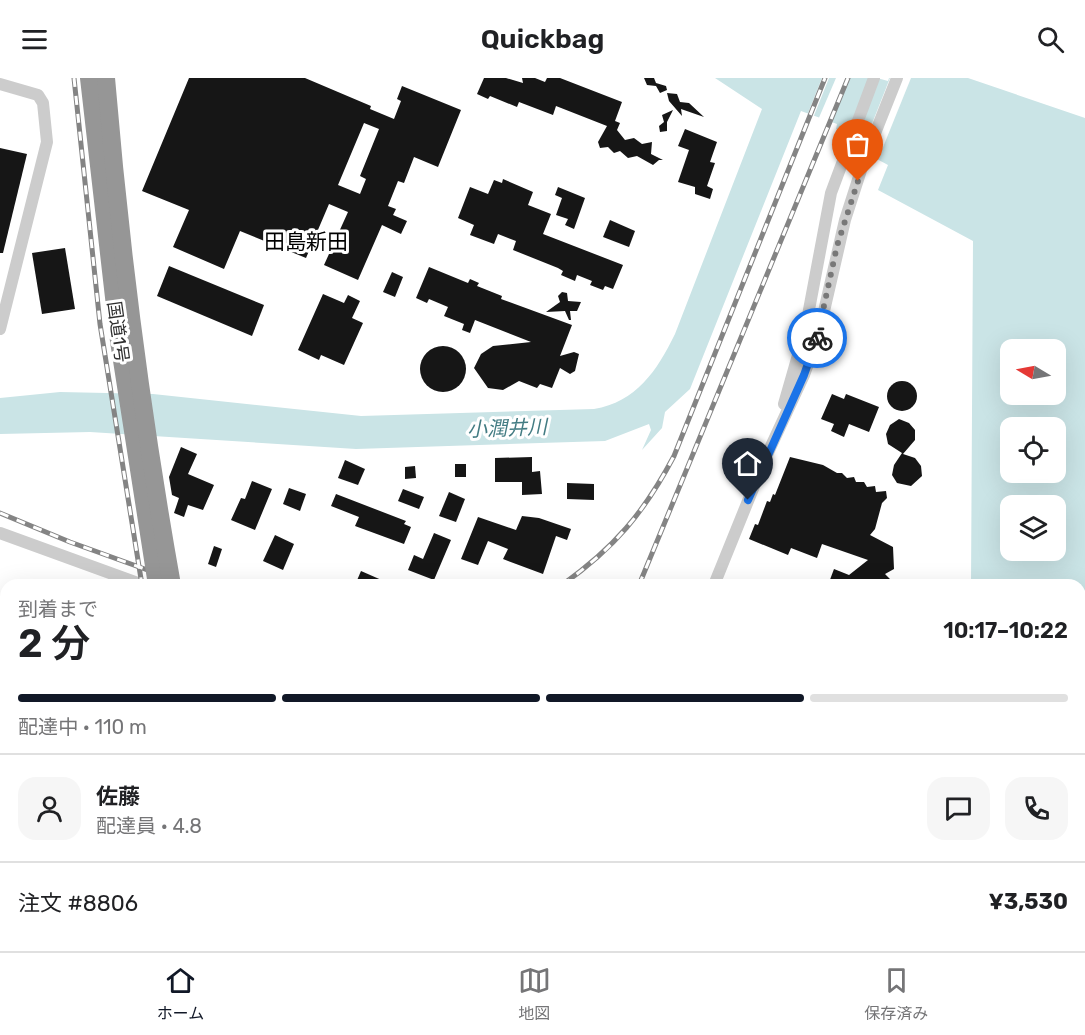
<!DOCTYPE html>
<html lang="ja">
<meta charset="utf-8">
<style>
:root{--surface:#fff;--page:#f6f6f6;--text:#202124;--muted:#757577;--line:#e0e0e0;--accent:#111827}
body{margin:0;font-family:Rubik,"Noto Sans JP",sans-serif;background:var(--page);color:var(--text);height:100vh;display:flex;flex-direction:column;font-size:22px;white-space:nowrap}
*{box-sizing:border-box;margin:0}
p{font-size:20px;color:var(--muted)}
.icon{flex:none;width:33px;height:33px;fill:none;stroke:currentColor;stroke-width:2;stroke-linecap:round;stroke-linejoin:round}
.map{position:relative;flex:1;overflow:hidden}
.details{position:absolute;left:0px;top:501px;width:1086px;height:372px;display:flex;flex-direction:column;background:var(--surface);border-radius:18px 18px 0 0;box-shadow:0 6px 24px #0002}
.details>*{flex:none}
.needle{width:39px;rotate:280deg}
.controls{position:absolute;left:1000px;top:261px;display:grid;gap:12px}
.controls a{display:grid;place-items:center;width:66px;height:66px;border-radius:12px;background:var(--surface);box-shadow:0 6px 24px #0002;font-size:30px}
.pin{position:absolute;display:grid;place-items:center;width:51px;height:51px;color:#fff;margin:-62px -26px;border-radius:50% 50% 50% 0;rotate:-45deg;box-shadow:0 0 6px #0007}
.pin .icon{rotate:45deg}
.courier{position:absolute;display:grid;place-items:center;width:60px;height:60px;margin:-30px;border:4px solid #1a73e8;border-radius:50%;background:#fff;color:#222;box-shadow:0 2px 8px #0007}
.headline em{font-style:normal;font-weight:600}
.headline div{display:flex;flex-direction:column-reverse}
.headline{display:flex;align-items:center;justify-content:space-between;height:102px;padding:0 18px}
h1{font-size:39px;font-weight:600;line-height:45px}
.bar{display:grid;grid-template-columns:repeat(4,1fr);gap:9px 6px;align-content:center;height:72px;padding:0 18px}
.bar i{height:8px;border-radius:4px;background:var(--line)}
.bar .active{background:var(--accent)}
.bar p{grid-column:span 4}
.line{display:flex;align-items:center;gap:15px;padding:0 18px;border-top:2px solid var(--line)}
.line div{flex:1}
.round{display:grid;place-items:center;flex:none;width:63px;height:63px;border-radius:18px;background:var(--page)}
header{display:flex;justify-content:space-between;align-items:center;height:78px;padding:0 18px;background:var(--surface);font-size:27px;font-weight:600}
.tabs{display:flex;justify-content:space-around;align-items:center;height:84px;border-top:2px solid var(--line);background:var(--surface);font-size:16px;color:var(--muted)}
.tabs a{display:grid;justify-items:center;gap:3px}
.tabs .active{color:var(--accent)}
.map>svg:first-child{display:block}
</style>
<header><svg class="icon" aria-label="menu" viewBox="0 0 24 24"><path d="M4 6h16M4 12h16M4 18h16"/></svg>Quickbag<svg class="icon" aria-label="search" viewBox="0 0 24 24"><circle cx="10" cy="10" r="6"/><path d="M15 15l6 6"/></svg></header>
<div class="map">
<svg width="1085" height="873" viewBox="0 0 1085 873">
<rect width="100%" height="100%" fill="#fff"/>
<!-- green -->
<polygon fill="#e6e8dc" points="6,826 6,867 168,867 137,873 0,873 0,843"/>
<!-- water -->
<path fill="#cae4e6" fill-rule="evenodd" d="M 715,0 L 877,0 L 888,3 L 889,0 L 968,0 L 1085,40 L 1085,873 L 969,873 L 969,867 L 1080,867 L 1080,507 L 971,507 L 973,163 L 878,112 L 888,87 L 860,72 L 863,62 L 836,51 L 837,46 L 801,33 L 690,311 L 665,334 L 662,350 L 642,372 L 651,352 L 649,346 L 605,363 L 356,371 L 90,354 L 0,356 L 0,320 L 60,314 L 153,316 L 361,338 L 594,331 C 636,324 657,293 675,256 L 762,31 ZM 1011,272 L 1056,272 L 1056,316 L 1011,316 ZM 1011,350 L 1056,350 L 1056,394 L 1011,394 ZM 1011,428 L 1056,428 L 1056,472 L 1011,472 Z"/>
<!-- pier -->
<g fill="#fff">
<polygon points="822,0 829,0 813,40 807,38"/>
<polygon points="836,0 849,0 831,47 818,42"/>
<polygon points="890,0 911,0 877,84 860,76"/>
</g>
<!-- building -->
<g fill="#161616" fill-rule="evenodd">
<path d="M 189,0 L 305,0 L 371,28 L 370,31 L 394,41 L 401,23 L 397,21 L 402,8 L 461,32 L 438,89 L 414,79 L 404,105 L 398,103 L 388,128 L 396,131 L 393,137 L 407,143 L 401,156 L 382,147 L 358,202 L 324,187 L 348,134 L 329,126 L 306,180 L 240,153 L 224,191 L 173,169 L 189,132 L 142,113 ZM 364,45 L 379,51 L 360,98 L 366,101 L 360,116 L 338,107 Z"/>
<polygon points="484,0 506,0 523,5 522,0 535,0 545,4 547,0 560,0 622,24 615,43 620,45 617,52 625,62 634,60 642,66 652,64 651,76 663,82 659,82 653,87 637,78 628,80 620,73 614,75 608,69 600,70 598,64 607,48 556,28 553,37 519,24 517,29 490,18 488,21 477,16"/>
<polygon points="644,0 654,0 656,5 666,8 667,12 660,15 656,8 647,7"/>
<polygon points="667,15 677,16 680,24 689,25 704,39 681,31 682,38 669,23"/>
<polygon points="673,32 667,44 667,53 660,54 659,48 664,44 662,37"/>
<polygon points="685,51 717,64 710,84 715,85 707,108 713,111 710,121 695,116 695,109 678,104 689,72 678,68"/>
<polygon points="0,70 27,76 3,175 0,175"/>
<polygon points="503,101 533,114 528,127 551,136 543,156 623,187 613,211 605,208 603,212 590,207 592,203 577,197 575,203 561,197 563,193 558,190 513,172 516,163 498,156 494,166 470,157 474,147 458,140 470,109 488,116 494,102 502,105"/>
<polygon points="558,109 585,120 574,151 565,147 568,141 556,137 562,120 555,117"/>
<polygon points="610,142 635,153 629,169 603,159"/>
<polygon points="65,170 75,231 42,236 32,175"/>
<polygon points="169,188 264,227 252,258 157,218"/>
<polygon points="429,189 468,205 470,201 479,205 477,208 502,218 501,221 572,247 560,278 574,274 579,276 575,293 570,296 560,290 552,310 540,306 537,310 519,303 503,312 488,310 474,290 481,276 493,268 531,264 475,242 470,255 462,252 464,246 444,238 448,229 429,221 427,225 416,220"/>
<polygon points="392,194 403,199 395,219 383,214"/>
<polygon points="562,214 567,215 568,223 581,224 577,233 570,233 571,242 569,242 565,233 546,234 560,224 558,218"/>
<polygon points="323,216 344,225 348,217 360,223 352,240 363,245 344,287 321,277 319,282 298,272"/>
<circle cx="443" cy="291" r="23"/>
<circle cx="902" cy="318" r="15"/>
<polygon points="832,316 844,321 846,316 879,329 869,354 849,346 844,359 831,353 834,346 821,341"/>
<polygon points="899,341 909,345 915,352 915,362 903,376 915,380 921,388 922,398 911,408 897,405 892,397 894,387 902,375 888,366 886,356 890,347"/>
<polygon points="181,369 197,376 188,396 214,407 203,432 188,427 184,439 174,435 179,420 172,417 169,399"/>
<polygon points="532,379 532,394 540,393 542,416 522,417 522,404 495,404 495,380"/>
<polygon points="790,379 823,387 837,395 842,395 847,400 854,399 856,404 864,404 867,409 875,408 876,414 886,413 887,420 882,425 875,451 870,457 893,469 894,491 885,496 896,507 828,507 834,491 849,497 868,482 822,466 817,480 791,470 788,477 749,461 755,446 758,447 767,423 770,424 773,416 775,417"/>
<polygon points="345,382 365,391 358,407 338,400"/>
<rect x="455" y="386" width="11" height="13"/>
<polygon points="415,388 416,400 405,401 405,389"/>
<polygon points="252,403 272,411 255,452 231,442 241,420 245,421"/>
<polygon points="567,405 594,406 594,422 567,421"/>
<polygon points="289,410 306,416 300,433 283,426"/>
<polygon points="403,411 424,419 419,431 398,423"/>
<polygon points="449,414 465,421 456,444 439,438"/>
<polygon points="336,416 406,443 404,446 411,449 404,466 355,448 359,439 331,428"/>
<polygon points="522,438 539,440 571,451 567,462 556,458 543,496 503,481 508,471 488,463 478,487 461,481 478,439 516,452"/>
<polygon points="434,455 451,462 434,502 408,492 414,477 423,481"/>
<polygon points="275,457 294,466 283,492 263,483"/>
<polygon points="214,468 222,471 216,489 208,486"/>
<polygon points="361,493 393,507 355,507"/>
</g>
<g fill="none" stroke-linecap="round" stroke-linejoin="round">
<!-- minor -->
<g stroke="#ccc" stroke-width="12">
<polyline points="0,6 38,17 43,25 47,64 0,251"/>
<polyline points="784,326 805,253 831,115 874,0"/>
<polyline points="0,455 143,507"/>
<polyline points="714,507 765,381 804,297 819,255 845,142 864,83 897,0"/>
<polyline points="202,867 203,873"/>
<polyline points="565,873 568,867"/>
<polyline points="826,873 830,867"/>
</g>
<!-- highway -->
<g stroke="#969696" stroke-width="18">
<polyline points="234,867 236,873"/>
<polyline points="250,867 251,873"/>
</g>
<!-- rail casing -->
<g stroke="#848484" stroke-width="5">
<g id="rail">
<polyline points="74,0 100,246 142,507"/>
<polyline points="0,435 70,464 189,507"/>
<path d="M 562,507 C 614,470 644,435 674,378 L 825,0"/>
<polyline points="639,507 848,0"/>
<polyline points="210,867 211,873"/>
<polyline points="488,873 490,867"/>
</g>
</g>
<!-- rail -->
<use href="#rail" stroke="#fff" stroke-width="3" stroke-dasharray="9" stroke-linecap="butt"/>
<!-- highway-bridge -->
<g stroke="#969696" stroke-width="18">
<polyline points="89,0 119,263 157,507"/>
<path d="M 106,0 C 120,170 142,339 172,507"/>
</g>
</g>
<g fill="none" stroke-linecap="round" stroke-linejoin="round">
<!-- done -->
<polyline stroke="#787878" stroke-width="6" stroke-dasharray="0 10.8" points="817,260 837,168 858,103"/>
<!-- route -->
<polyline stroke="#1a73e8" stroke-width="8" points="748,422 804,297 817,260"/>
</g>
<g text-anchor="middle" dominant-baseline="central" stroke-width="6" stroke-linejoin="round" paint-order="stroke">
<!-- street labels -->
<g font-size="18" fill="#2f2f2f" stroke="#fff">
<text transform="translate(118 254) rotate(82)">国道1号</text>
</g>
<!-- water labels -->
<g font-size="20" font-style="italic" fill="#437c83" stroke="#fff">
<text transform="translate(507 350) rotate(-2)">小潤井川</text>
</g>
<!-- quarter labels -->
<g font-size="21" fill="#000" stroke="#fff">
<text x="306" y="163">田島新田</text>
</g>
</g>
</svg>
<div class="controls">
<a><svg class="needle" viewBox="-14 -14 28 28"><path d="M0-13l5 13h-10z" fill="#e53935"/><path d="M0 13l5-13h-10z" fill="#757577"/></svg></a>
<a><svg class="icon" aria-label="locate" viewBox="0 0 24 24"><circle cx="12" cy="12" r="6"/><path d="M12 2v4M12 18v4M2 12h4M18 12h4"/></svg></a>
<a><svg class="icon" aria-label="layers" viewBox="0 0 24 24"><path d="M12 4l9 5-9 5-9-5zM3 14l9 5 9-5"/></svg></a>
</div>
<div class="pin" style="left:858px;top:103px;background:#ea580c"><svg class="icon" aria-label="bag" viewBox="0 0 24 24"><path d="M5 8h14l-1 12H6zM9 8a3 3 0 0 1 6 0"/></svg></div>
<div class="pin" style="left:748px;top:422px;background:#1f2937"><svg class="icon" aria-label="home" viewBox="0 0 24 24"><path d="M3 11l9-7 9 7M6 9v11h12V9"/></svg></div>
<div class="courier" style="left:817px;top:260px"><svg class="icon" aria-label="bike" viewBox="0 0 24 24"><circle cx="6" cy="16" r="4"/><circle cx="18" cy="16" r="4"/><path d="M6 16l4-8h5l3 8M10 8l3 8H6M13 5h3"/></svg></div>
<section class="details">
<div class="headline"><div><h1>2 分</h1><p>到着まで</p></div><em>10:17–10:22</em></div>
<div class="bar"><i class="active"></i><i class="active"></i><i class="active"></i><i></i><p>配達中 · 110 m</p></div>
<div class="line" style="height:108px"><a class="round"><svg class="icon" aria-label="person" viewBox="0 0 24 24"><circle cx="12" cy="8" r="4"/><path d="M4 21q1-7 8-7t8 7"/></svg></a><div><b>佐藤</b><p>配達員 · 4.8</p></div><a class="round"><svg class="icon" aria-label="chat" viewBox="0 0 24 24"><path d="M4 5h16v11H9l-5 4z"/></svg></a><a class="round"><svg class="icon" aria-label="phone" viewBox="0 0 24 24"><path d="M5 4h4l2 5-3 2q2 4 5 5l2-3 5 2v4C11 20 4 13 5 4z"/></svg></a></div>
<div class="line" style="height:78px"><div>注文 #8806</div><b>¥3,530</b></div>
</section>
</div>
<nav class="tabs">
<a class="active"><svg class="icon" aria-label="home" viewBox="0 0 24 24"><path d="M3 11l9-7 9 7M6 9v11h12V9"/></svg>ホーム</a>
<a><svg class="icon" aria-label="map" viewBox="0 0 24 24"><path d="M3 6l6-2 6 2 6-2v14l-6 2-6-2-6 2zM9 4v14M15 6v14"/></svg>地図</a>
<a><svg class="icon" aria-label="saved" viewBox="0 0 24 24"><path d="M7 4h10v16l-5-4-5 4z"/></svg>保存済み</a>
</nav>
